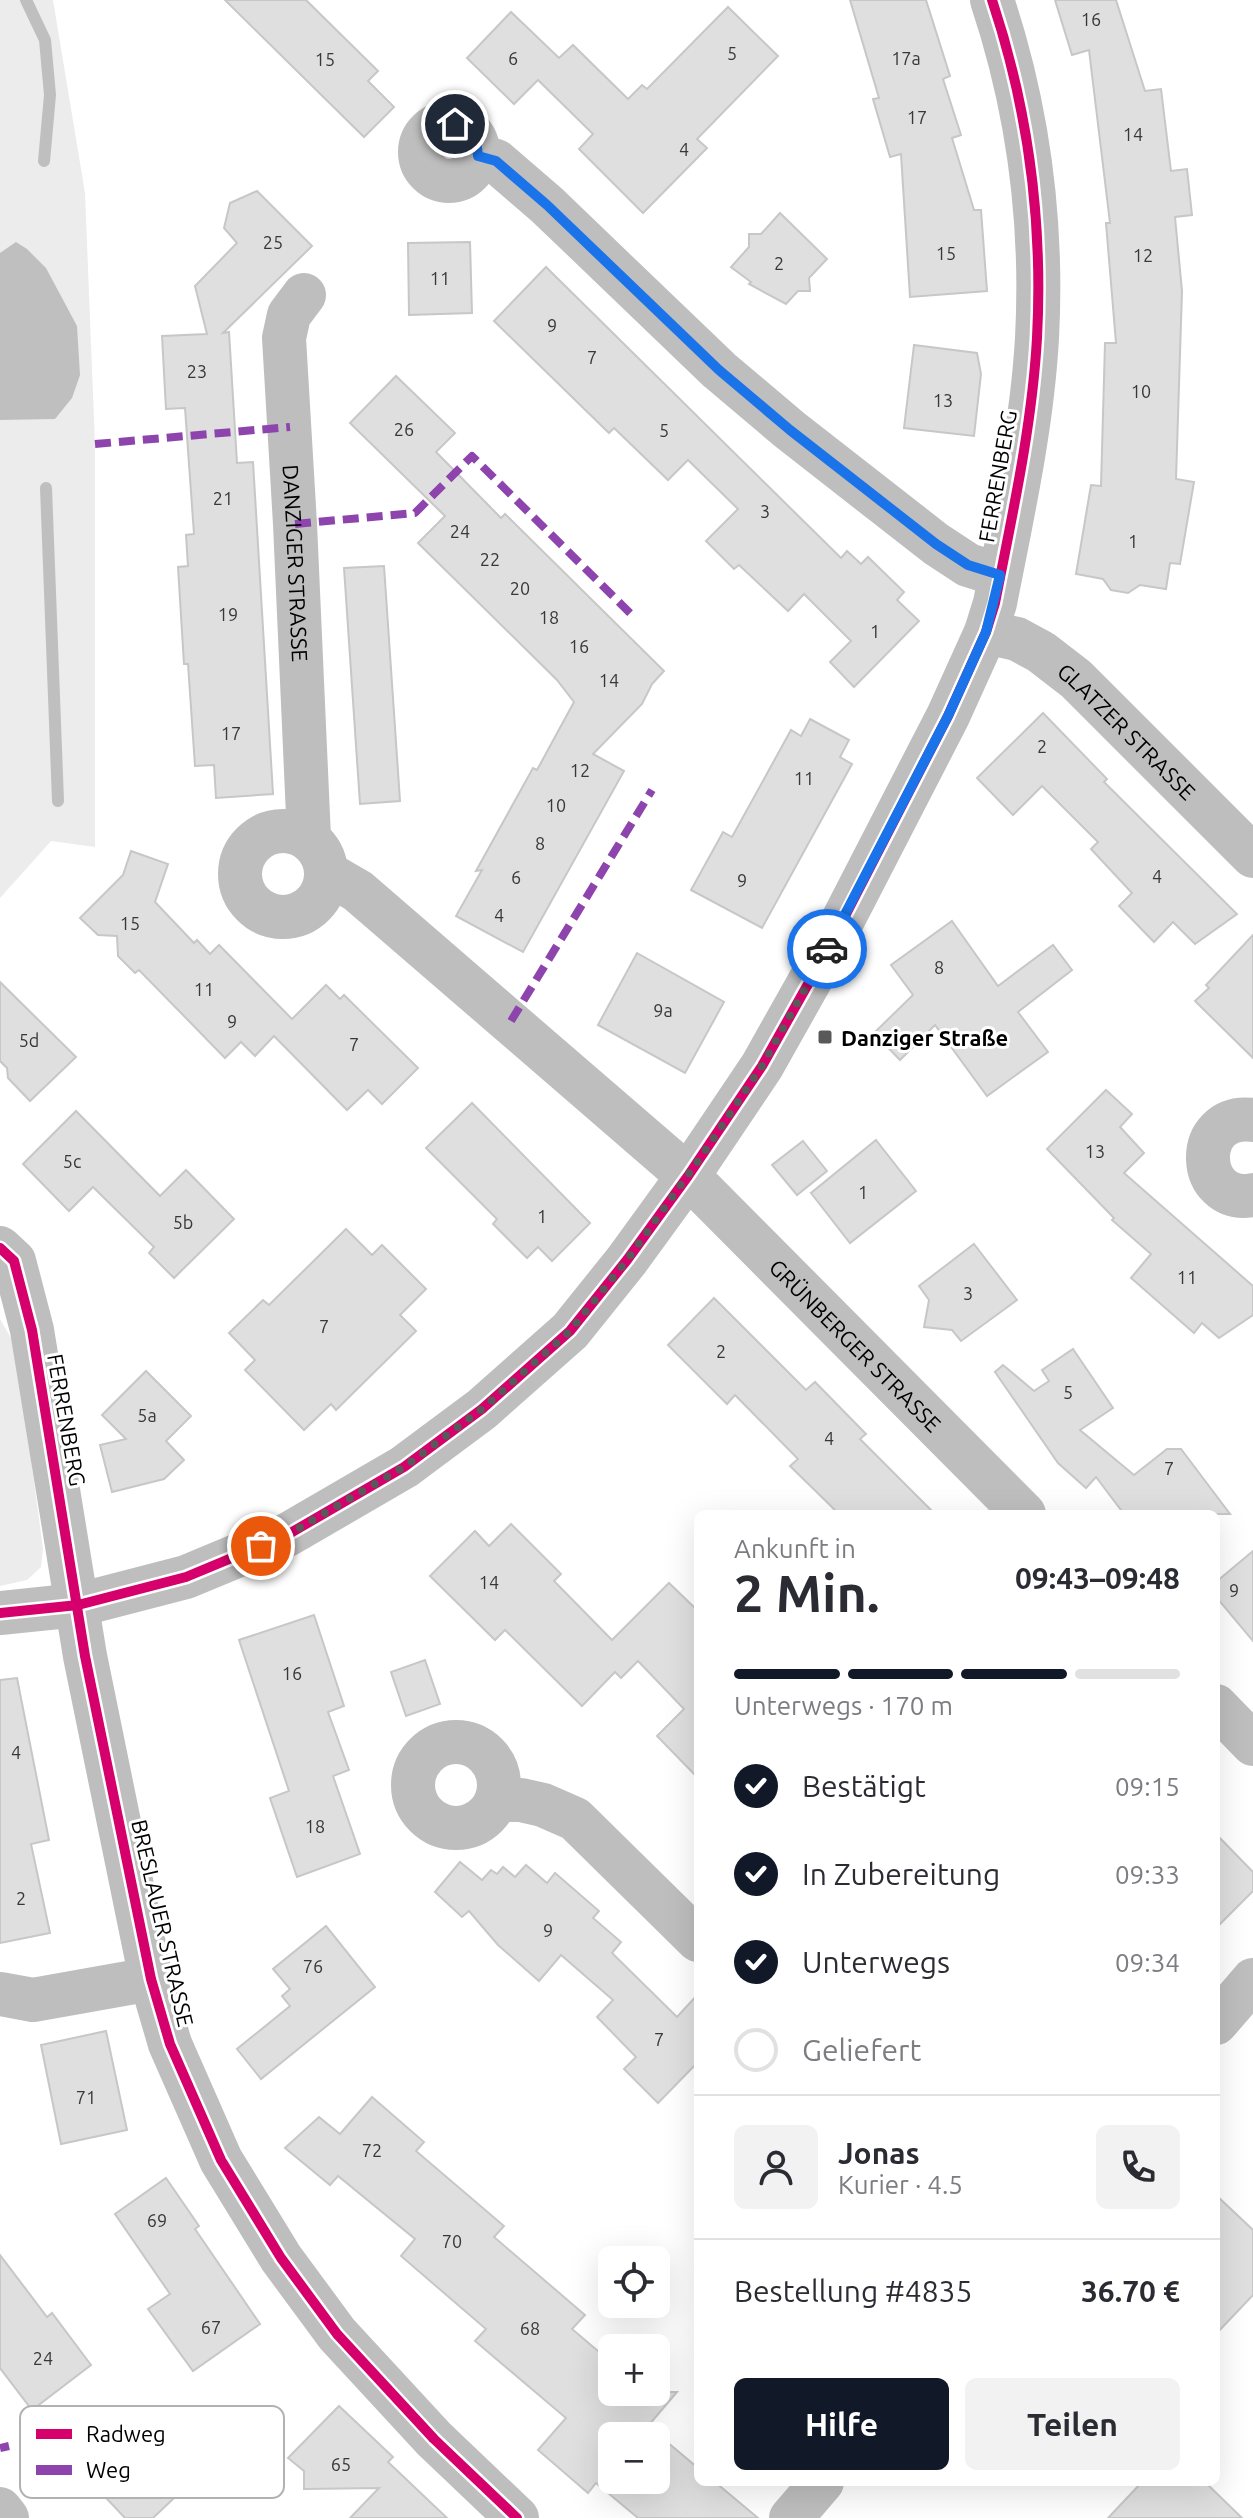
<!DOCTYPE html>
<html lang="de">
<meta charset="utf-8">
<style>
:root{--surface:#fff;--page:#f2f2f3;--text:#2b2b33;--muted:#7c7c81;--line:#e1e1e2;--accent:#111827}
body{margin:0;font-family:Ubuntu,sans-serif;background:var(--page);color:var(--text);height:100vh;display:flex;flex-direction:column;font-size:30px;white-space:nowrap}
*{box-sizing:border-box;margin:0}
p{font-size:26px;color:var(--muted)}
.icon{flex:none;width:44px;height:44px;fill:none;stroke:currentColor;stroke-width:2;stroke-linecap:round;stroke-linejoin:round}
.map{position:relative;flex:1;overflow:hidden}
.sheet{position:absolute;left:694px;top:1510px;width:526px;height:976px;display:flex;flex-direction:column;background:var(--surface);border-radius:12px;box-shadow:0 8px 32px #0002}
.sheet>*{flex:none}
.buttons{position:absolute;left:598px;top:2246px;display:grid;gap:16px}
.buttons a{display:grid;place-items:center;width:72px;height:72px;border-radius:12px;background:var(--surface);box-shadow:0 8px 32px #0002;font-size:40px}
.pin{position:absolute;display:grid;place-items:center;width:68px;height:68px;color:#fff;margin:-34px;border:4px solid #fff;border-radius:50%;box-shadow:0 2px 8px #0007}
.courier{position:absolute;display:grid;place-items:center;width:80px;height:80px;margin:-40px;border:6px solid #1a73e8;border-radius:50%;background:#fff;color:#222;box-shadow:0 2px 10px #0007}
.headline em{font-style:normal;font-weight:700}
.headline div{display:flex;flex-direction:column-reverse}
.headline{display:flex;align-items:center;justify-content:space-between;height:136px;padding:0 40px}
h1{font-size:52px;font-weight:700;line-height:60px}
.bar{display:grid;grid-template-columns:repeat(4,1fr);gap:12px 8px;align-content:center;height:96px;padding:0 40px}
.bar i{height:10px;border-radius:6px;background:var(--line)}
.bar .current{background:var(--accent)}
.bar p{grid-column:span 4}
.line{display:flex;align-items:center;gap:20px;padding:0 40px;border-top:2px solid var(--line)}
.line div{flex:1}
.round{display:grid;place-items:center;flex:none;width:84px;height:84px;border-radius:12px;background:var(--page)}
ol{padding:0 40px;list-style:none}
li{display:flex;align-items:center;gap:24px;height:88px}
li p{margin-inline-start:auto}
li .icon{padding:8px;border-radius:50%;background:var(--accent);color:#fff;stroke-width:4}
li:last-child{color:var(--muted)}
li i{width:44px;height:44px;border:4px solid var(--line);border-radius:50%}
.action{display:flex;gap:16px;margin-top:auto;padding:16px 40px}
.action a{flex:1;height:92px;border-radius:12px;background:var(--accent);color:#fff;font-size:32px;font-weight:700;line-height:92px;text-align:center}
.action a+a{background:var(--page);color:var(--text)}
.map>svg:first-child{display:block}
</style>
<div class="map">
<svg width="1253" height="2518" viewBox="0 0 1253 2518">
<rect width="100%" height="100%" fill="#fff"/>
<!-- green -->
<g fill="#ececec">
<polygon points="0,0 53,0 85,193 95,444 95,847 51,841 0,898"/>
<polygon points="0,1319 16,1347 43,1549 41,1567 27,1580 0,1586"/>
</g>
<!-- water -->
<polygon fill="#bfbfbf" points="16,242 27,249 46,268 77,326 80,375 72,398 55,419 0,420 0,253"/>
<g fill="none" stroke-linecap="round" stroke-linejoin="round">
<!-- stream -->
<g stroke="#bfbfbf" stroke-width="12">
<polyline points="26,0 45,40 50,95 44,161"/>
<polyline points="46,488 58,801"/>
</g>
</g>
<!-- building -->
<g fill="#dfdfdf" stroke="#c7c7c7" stroke-width="2" fill-rule="evenodd">
<polygon points="225,0 306,0 378,71 368,81 394,107 364,137"/>
<polygon points="850,0 926,0 950,76 943,79 961,135 952,138 974,210 981,210 987,291 910,297 901,154 890,157 873,99 879,98"/>
<polygon points="1055,0 1116,0 1145,91 1161,89 1171,171 1187,169 1192,215 1175,217 1182,291 1176,479 1194,482 1180,564 1170,563 1166,589 1140,585 1128,593 1111,590 1103,579 1076,574 1091,485 1101,486 1105,343 1116,343 1106,223 1110,223 1089,50 1072,55"/>
<polygon points="728,7 778,56 697,139 707,148 643,213 579,149 593,134 538,80 514,104 467,58 511,12 559,58 573,45 628,99 642,85 647,89"/>
<polygon points="257,191 312,246 223,333 229,332 237,463 253,462 273,794 216,798 214,765 195,766 188,664 184,664 178,567 188,566 186,535 194,534 185,408 166,409 162,336 207,334 195,286 237,243 224,228 230,203"/>
<polygon points="780,213 827,259 809,278 810,291 798,291 786,304 749,284 751,282 731,267 749,247 749,234 761,234"/>
<polygon points="470,242 472,313 409,315 408,243"/>
<polygon points="546,267 841,558 847,551 861,564 868,557 904,592 897,600 919,621 854,687 830,662 851,641 804,594 788,611 739,565 734,569 706,541 738,509 688,460 668,480 614,428 609,433 494,321"/>
<polygon points="914,345 977,353 981,374 974,436 904,428"/>
<polygon points="396,376 455,433 436,452 501,518 505,514 664,671 652,684 642,704 593,754 624,771 523,952 456,916 482,870 476,871 533,768 537,770 574,702 557,680 418,543 445,516 350,423"/>
<polygon points="384,566 400,801 360,804 344,568"/>
<polygon points="1043,713 1107,779 1104,782 1237,914 1195,944 1173,922 1154,942 1119,906 1132,893 1091,849 1098,842 1042,786 1013,815 977,778"/>
<polygon points="810,719 849,740 840,757 852,764 762,928 691,890 723,832 732,837 791,730 801,736"/>
<polygon points="131,851 168,864 155,902 194,943 197,940 210,954 219,945 292,1019 326,985 340,999 344,995 418,1068 382,1104 368,1090 347,1110 274,1036 255,1056 241,1042 225,1058 139,970 135,973 118,956 117,936 98,935 80,918 123,875"/>
<polygon points="952,921 998,986 1053,945 1072,970 1018,1012 1048,1052 987,1096 935,1025 900,1060 874,1033 913,995 891,965"/>
<polygon points="1253,935 1253,1058 1195,1001 1209,988 1206,985"/>
<polygon points="637,953 724,1002 685,1073 598,1025"/>
<polygon points="0,982 76,1057 30,1101 8,1078 7,1068 0,1061"/>
<polygon points="1106,1090 1132,1114 1120,1127 1144,1153 1124,1173 1253,1286 1253,1315 1219,1338 1202,1323 1194,1333 1131,1278 1151,1254 1112,1220 1114,1218 1047,1149"/>
<polygon points="472,1103 590,1223 552,1261 538,1247 527,1258 493,1224 497,1219 426,1148"/>
<polygon points="76,1111 160,1196 186,1170 234,1219 174,1278 149,1253 154,1247 93,1187 69,1211 23,1164"/>
<polygon points="876,1140 916,1191 850,1243 811,1193"/>
<polygon points="803,1141 827,1171 797,1195 772,1165"/>
<polygon points="346,1229 372,1255 382,1245 426,1289 400,1315 416,1331 336,1410 331,1404 304,1430 245,1370 255,1360 229,1333 263,1300 269,1305"/>
<polygon points="974,1244 1017,1300 961,1341 952,1330 924,1327 929,1300 919,1286"/>
<polygon points="714,1298 806,1390 815,1382 866,1434 860,1439 935,1514 839,1514 790,1466 798,1459 735,1395 727,1404 668,1345"/>
<polygon points="1073,1349 1113,1408 1080,1430 1134,1475 1167,1449 1181,1449 1230,1514 1124,1514 1096,1477 1086,1488 1058,1463 995,1372 1003,1365 1034,1391 1049,1381 1042,1370"/>
<polygon points="146,1371 191,1416 166,1441 184,1460 164,1479 112,1492 100,1445 126,1439 102,1415"/>
<polygon points="511,1524 561,1574 554,1581 612,1640 669,1583 698,1611 698,1778 657,1736 684,1709 638,1661 621,1678 615,1672 582,1706 505,1630 495,1640 430,1576 475,1531 489,1546"/>
<polygon points="1253,1551 1253,1641 1216,1597 1216,1582"/>
<polygon points="314,1615 344,1706 328,1712 349,1770 333,1776 360,1854 297,1877 270,1798 289,1791 239,1640"/>
<polygon points="425,1660 440,1704 406,1716 391,1672"/>
<polygon points="17,1678 49,1840 31,1844 50,1933 0,1943 0,1680"/>
<polygon points="1216,1834 1253,1872 1253,1891 1216,1928"/>
<polygon points="460,1862 482,1880 491,1870 497,1874 503,1867 515,1877 526,1865 547,1883 555,1873 599,1911 593,1918 621,1942 612,1953 677,2017 698,1994 698,2062 658,2103 624,2069 636,2057 597,2017 613,2000 561,1955 539,1981 498,1945 469,1911 462,1917 435,1892"/>
<polygon points="326,1926 375,1987 261,2079 237,2049 290,2006 282,1996 290,1989 273,1969"/>
<polygon points="106,2031 127,2130 61,2144 41,2045"/>
<path d="M 372,2097 L 424,2142 L 416,2151 L 504,2226 L 494,2237 L 585,2315 L 572,2329 L 612,2363 L 612,2392 L 677,2392 L 648,2426 L 698,2468 L 698,2482 L 715,2482 L 758,2518 L 638,2518 L 596,2483 L 588,2493 L 538,2450 L 566,2418 L 475,2341 L 486,2329 L 401,2256 L 415,2239 L 338,2176 L 330,2185 L 285,2148 L 319,2117 L 340,2134 ZM 612,2436 L 656,2436 L 656,2480 L 612,2480 Z"/>
<polygon points="166,2178 199,2226 195,2229 260,2324 193,2371 148,2309 170,2294 115,2214"/>
<polygon points="1216,2195 1253,2230 1253,2295 1216,2334"/>
<polygon points="0,2255 47,2317 52,2313 91,2365 32,2410 0,2368"/>
<polygon points="339,2406 393,2457 388,2462 447,2518 350,2518 379,2488 304,2489 304,2471 288,2458"/>
<polygon points="145,2434 191,2482 153,2518 125,2518 92,2483"/>
<polygon points="1142,2482 1205,2482 1242,2518 1108,2518"/>
</g>
<g fill="none" stroke-linecap="round" stroke-linejoin="round">
<!-- minor -->
<g stroke="#bebebe" stroke-width="44">
<circle cx="449" cy="152" r="29"/>
<polyline points="478,156 496,161 547,205 719,370 790,430 936,544 968,565 1000,575"/>
<path id="s1" d="M 304,295 L 289,315 L 284,338 L 295,524 L 309,838"/>
<path id="s2" d="M 986,632 L 1017,639 L 1041,652 L 1076,679 L 1253,856"/>
<circle cx="283" cy="874" r="43"/>
<path id="s3" d="M 327,873 L 358,891 L 688,1176 L 1024,1514"/>
<path d="M 1253,1120 C 1191,1112 1195,1206 1253,1195"/>
<polyline points="0,1248 14,1261 32,1330 85,1656 151,1979 170,2044 221,2160 281,2258 337,2334 434,2439 517,2518"/>
<path d="M 0,1613 L 78,1605 L 186,1577 L 287,1535 L 404,1467 L 482,1409 L 570,1331 L 627,1260 L 688,1176 L 762,1066 L 830,945 L 948,716 L 986,632 L 995,603 C 1012,516 1032,427 1037,338 C 1043,224 1028,108 992,0"/>
<polyline points="1216,1706 1253,1744"/>
<circle cx="456" cy="1785" r="43"/>
<polyline points="497,1800 521,1800 543,1805 575,1819 698,1940"/>
<polyline points="0,1994 33,2000 151,1979"/>
<polyline points="1216,2023 1253,1980"/>
<polyline points="0,2509 7,2518"/>
<polyline points="791,2518 822,2482"/>
</g>
<!-- quiet -->
<g stroke="#8e44ad" stroke-width="8" stroke-dasharray="16 8" stroke-linecap="butt">
<polyline points="95,444 290,427"/>
<polyline points="295,524 415,513 472,456 635,618"/>
<polyline points="511,1021 652,790"/>
<polyline points="0,2448 9,2446"/>
</g>
<!-- cycleway casing -->
<g stroke="#fff" stroke-width="15">
<g id="cycleway">
<polyline points="0,1248 14,1261 32,1330 85,1656 151,1979 170,2044 221,2160 281,2258 337,2334 434,2439 517,2518"/>
<path d="M 0,1613 L 78,1605 L 186,1577 L 287,1535 L 404,1467 L 482,1409 L 570,1331 L 627,1260 L 688,1176 L 762,1066 L 830,945 L 948,716 L 986,632 L 995,603 C 1012,516 1032,427 1037,338 C 1043,224 1028,108 992,0"/>
</g>
</g>
<!-- cycleway -->
<use href="#cycleway" stroke="#d6006c" stroke-width="10"/>
</g>
<g fill="none" stroke-linecap="round" stroke-linejoin="round">
<!-- done -->
<polyline stroke="#595959" stroke-width="8" stroke-dasharray="0 14.4" points="261,1546 287,1535 404,1467 482,1409 570,1331 627,1260 703,1154 762,1066 827,949"/>
<!-- route -->
<path stroke="#1a73e8" stroke-width="10" d="M 455,124 C 471,130 477,139 478,156 L 496,161 L 547,205 L 719,370 L 790,430 L 936,544 L 968,565 L 1000,575 L 986,632 L 948,716 L 827,949"/>
</g>
<!-- markers -->
<rect fill="#595959" stroke="#fff" stroke-width="3" x="817" y="1029" width="16" height="16" rx="4"/>
<g text-anchor="middle" dominant-baseline="central" stroke-width="6" stroke-linejoin="round" paint-order="stroke">
<!-- number labels -->
<g font-size="18" fill="#383838">
<text x="1091" y="19">16</text>
<text x="732" y="53">5</text>
<text x="513" y="58">6</text>
<text x="906" y="58">17a</text>
<text x="325" y="59">15</text>
<text x="917" y="117">17</text>
<text x="1133" y="134">14</text>
<text x="684" y="149">4</text>
<text x="273" y="242">25</text>
<text x="946" y="253">15</text>
<text x="1143" y="255">12</text>
<text x="779" y="263">2</text>
<text x="440" y="278">11</text>
<text x="552" y="325">9</text>
<text x="592" y="357">7</text>
<text x="197" y="371">23</text>
<text x="1141" y="391">10</text>
<text x="943" y="400">13</text>
<text x="404" y="429">26</text>
<text x="664" y="430">5</text>
<text x="223" y="498">21</text>
<text x="765" y="511">3</text>
<text x="460" y="531">24</text>
<text x="1133" y="541">1</text>
<text x="490" y="559">22</text>
<text x="520" y="588">20</text>
<text x="228" y="614">19</text>
<text x="549" y="617">18</text>
<text x="875" y="631">1</text>
<text x="579" y="646">16</text>
<text x="609" y="680">14</text>
<text x="231" y="733">17</text>
<text x="1042" y="746">2</text>
<text x="580" y="770">12</text>
<text x="804" y="778">11</text>
<text x="556" y="805">10</text>
<text x="540" y="843">8</text>
<text x="1157" y="876">4</text>
<text x="516" y="877">6</text>
<text x="742" y="880">9</text>
<text x="499" y="915">4</text>
<text x="130" y="923">15</text>
<text x="939" y="967">8</text>
<text x="204" y="989">11</text>
<text x="663" y="1010">9a</text>
<text x="232" y="1021">9</text>
<text x="29" y="1040">5d</text>
<text x="354" y="1044">7</text>
<text x="1095" y="1151">13</text>
<text x="72" y="1161">5c</text>
<text x="863" y="1192">1</text>
<text x="542" y="1216">1</text>
<text x="183" y="1222">5b</text>
<text x="1187" y="1277">11</text>
<text x="968" y="1293">3</text>
<text x="324" y="1326">7</text>
<text x="721" y="1351">2</text>
<text x="1068" y="1392">5</text>
<text x="147" y="1415">5a</text>
<text x="829" y="1438">4</text>
<text x="1169" y="1468">7</text>
<text x="489" y="1582">14</text>
<text x="1234" y="1590">9</text>
<text x="292" y="1673">16</text>
<text x="16" y="1752">4</text>
<text x="315" y="1826">18</text>
<text x="21" y="1898">2</text>
<text x="548" y="1930">9</text>
<text x="313" y="1966">76</text>
<text x="659" y="2039">7</text>
<text x="86" y="2097">71</text>
<text x="372" y="2150">72</text>
<text x="157" y="2220">69</text>
<text x="452" y="2241">70</text>
<text x="211" y="2327">67</text>
<text x="530" y="2328">68</text>
<text x="43" y="2358">24</text>
<text x="341" y="2464">65</text>
</g>
<!-- street labels -->
<g font-size="22" fill="#000" stroke="#fff">
<text transform="translate(997 476) rotate(-80)">FERRENBERG</text>
<text stroke="none"><textPath href="#s1" startOffset="274">DANZIGER STRASSE</textPath></text>
<text stroke="none"><textPath href="#s2" startOffset="176">GLATZER STRASSE</textPath></text>
<text stroke="none"><textPath href="#s3" startOffset="710">GRÜNBERGER STRASSE</textPath></text>
<text transform="translate(67 1420) rotate(80)">FERRENBERG</text>
<text transform="translate(163 1923) rotate(77)">BRESLAUER STRASSE</text>
</g>
<!-- poi labels -->
<g font-size="22" font-weight="bold" fill="#000" stroke="#fff" text-anchor="start">
<text x="841" y="1037">Danziger Straße</text>
</g>
</g>
<!-- legend -->
<rect x="20" y="2406" width="264" height="92" rx="12" fill="#fff" stroke="#b2b2b2" stroke-width="2"/>
<rect x="36" y="2429" width="36" height="10" fill="#d6006c"/>
<rect x="36" y="2465" width="36" height="10" fill="#8e44ad"/>
<g font-size="22" fill="#000">
<text x="86" y="2442">Radweg</text>
<text x="86" y="2478">Weg</text>
</g>
</svg>
<div class="buttons">
<a><svg class="icon" aria-label="locate" viewBox="0 0 24 24"><circle cx="12" cy="12" r="6"/><path d="M12 2v4M12 18v4M2 12h4M18 12h4"/></svg></a>
<a>+</a>
<a>−</a>
</div>
<div class="pin" style="left:261px;top:1546px;background:#ea580c"><svg class="icon" aria-label="bag" viewBox="0 0 24 24"><path d="M5 8h14l-1 12H6zM9 8a3 3 0 0 1 6 0"/></svg></div>
<div class="pin" style="left:455px;top:124px;background:#1f2937"><svg class="icon" aria-label="home" viewBox="0 0 24 24"><path d="M3 11l9-7 9 7M6 9v11h12V9"/></svg></div>
<div class="courier" style="left:827px;top:949px"><svg class="icon" aria-label="car" viewBox="0 0 24 24"><path d="M5 17H2v-5l4-1 3-4h7l3 4 3 1v5h-3M9 17h6M6 11h13"/><circle cx="7" cy="17" r="2"/><circle cx="17" cy="17" r="2"/></svg></div>
<section class="sheet">
<div class="headline"><div><h1>2 Min.</h1><p>Ankunft in</p></div><em>09:43–09:48</em></div>
<div class="bar"><i class="current"></i><i class="current"></i><i class="current"></i><i></i><p>Unterwegs · 170 m</p></div>
<ol>
<li><svg class="icon" aria-label="check" viewBox="0 0 24 24"><path d="M5 12l5 5 9-10"/></svg>Bestätigt<p>09:15</p></li>
<li><svg class="icon" aria-label="check" viewBox="0 0 24 24"><path d="M5 12l5 5 9-10"/></svg>In Zubereitung<p>09:33</p></li>
<li><svg class="icon" aria-label="check" viewBox="0 0 24 24"><path d="M5 12l5 5 9-10"/></svg>Unterwegs<p>09:34</p></li>
<li><i></i>Geliefert</li>
</ol>
<div class="line" style="height:144px"><a class="round"><svg class="icon" aria-label="person" viewBox="0 0 24 24"><circle cx="12" cy="8" r="4"/><path d="M4 21q1-7 8-7t8 7"/></svg></a><div><b>Jonas</b><p>Kurier · 4.5</p></div><a class="round"><svg class="icon" aria-label="phone" viewBox="0 0 24 24"><path d="M5 4h4l2 5-3 2q2 4 5 5l2-3 5 2v4C11 20 4 13 5 4z"/></svg></a></div>
<div class="line" style="height:104px"><div>Bestellung #4835</div><b>36.70 €</b></div>
<div class="action"><a>Hilfe</a><a>Teilen</a></div>
</section>
</div>
